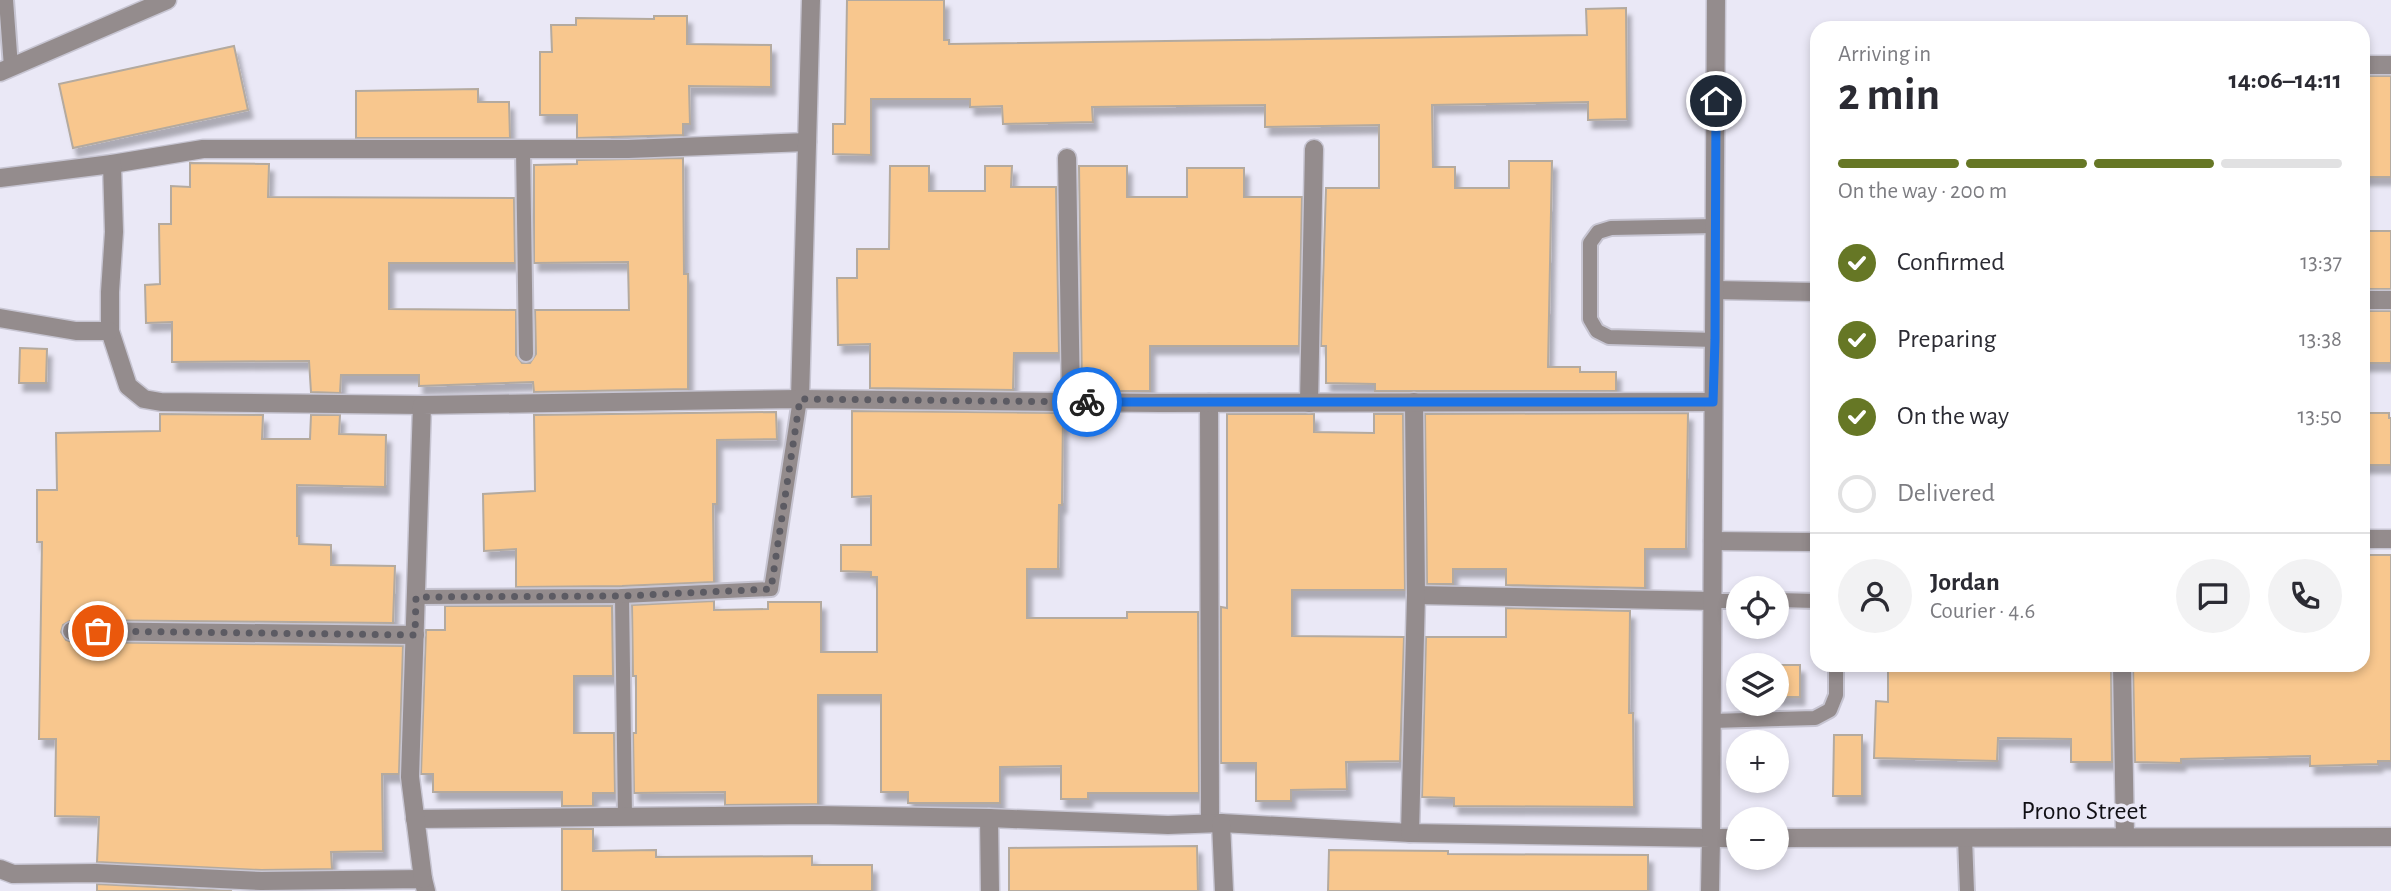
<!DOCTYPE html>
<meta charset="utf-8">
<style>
:root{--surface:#fff;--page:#f2f2f3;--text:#2b2b33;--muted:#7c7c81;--line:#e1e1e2;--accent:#667725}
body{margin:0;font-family:"Alegreya Sans",sans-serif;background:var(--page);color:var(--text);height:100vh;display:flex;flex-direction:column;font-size:26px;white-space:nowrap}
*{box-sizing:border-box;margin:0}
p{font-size:23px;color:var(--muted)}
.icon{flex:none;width:38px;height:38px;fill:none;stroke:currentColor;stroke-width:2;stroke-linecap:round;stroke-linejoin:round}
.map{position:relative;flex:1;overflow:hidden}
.details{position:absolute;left:1810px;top:21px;width:560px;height:651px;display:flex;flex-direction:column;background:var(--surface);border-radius:21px;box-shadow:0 4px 10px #0003}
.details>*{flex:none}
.buttons{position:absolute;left:1726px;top:576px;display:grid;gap:14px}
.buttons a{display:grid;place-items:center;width:63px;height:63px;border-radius:50%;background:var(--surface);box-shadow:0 4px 10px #0003;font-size:35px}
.pin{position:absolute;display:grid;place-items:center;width:60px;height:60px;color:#fff;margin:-30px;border:4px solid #fff;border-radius:50%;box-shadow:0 2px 7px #0007}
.courier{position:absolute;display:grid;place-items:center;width:70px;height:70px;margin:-35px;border:5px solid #1a73e8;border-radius:50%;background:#fff;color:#222;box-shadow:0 2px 9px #0007}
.summary em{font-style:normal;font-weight:700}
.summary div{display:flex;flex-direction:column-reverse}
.summary{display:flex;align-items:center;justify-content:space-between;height:119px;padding:0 28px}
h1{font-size:46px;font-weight:700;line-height:52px}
.bar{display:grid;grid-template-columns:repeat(4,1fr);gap:10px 7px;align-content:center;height:84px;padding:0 28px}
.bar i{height:9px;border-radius:5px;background:var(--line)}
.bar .selected{background:var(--accent)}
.bar p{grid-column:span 4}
.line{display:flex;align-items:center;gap:18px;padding:0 28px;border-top:2px solid var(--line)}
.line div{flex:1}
.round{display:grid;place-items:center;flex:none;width:74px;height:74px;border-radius:37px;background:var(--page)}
ol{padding:0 28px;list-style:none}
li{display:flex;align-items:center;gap:21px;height:77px}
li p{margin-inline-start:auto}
li .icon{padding:7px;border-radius:50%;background:var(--accent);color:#fff;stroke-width:4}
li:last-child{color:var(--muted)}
li i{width:38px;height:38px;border:4px solid var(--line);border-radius:50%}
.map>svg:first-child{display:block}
</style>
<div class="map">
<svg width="2391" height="891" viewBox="0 0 2391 891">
<defs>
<filter id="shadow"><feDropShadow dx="4.5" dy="8" stdDeviation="2" flood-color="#0004"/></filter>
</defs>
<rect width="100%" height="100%" fill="#eae8f6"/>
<!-- building -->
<g fill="#f8c78e" stroke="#b4aa9f" stroke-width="2" filter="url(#shadow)">
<polygon points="847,0 944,0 944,40 949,40 949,44 1587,35 1586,9 1626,8 1627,119 1588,120 1588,102 1432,105 1433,167 1455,167 1455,188 1509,188 1509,161 1552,161 1548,367 1580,367 1580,372 1616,372 1616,391 1375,391 1375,384 1326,383 1326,346 1321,346 1326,188 1379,188 1379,125 1265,127 1265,105 1092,107 1093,122 1003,124 1002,106 970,107 970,99 871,99 871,155 833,154 833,124 845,124"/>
<polygon points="654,16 687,16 687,44 771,45 771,87 689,86 690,124 683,124 683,135 577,138 577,115 540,115 540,52 552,52 551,25 576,25 576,18 654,19"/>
<polygon points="234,46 248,110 73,148 59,84"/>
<rect x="2362" y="76" width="29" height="101"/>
<polygon points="478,89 478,102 509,102 510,138 356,138 356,91"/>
<polygon points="683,158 684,274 688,274 688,389 534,392 533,382 419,386 419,375 341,375 340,393 311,392 309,361 172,362 172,322 146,323 145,285 160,284 159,224 171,224 171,186 190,187 190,163 269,164 268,197 514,198 515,263 389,263 389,309 516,310 516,355 522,363 530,363 536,354 535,310 629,310 628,262 534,263 534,165 577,164 577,160"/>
<polygon points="890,166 929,166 929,191 985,191 985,166 1012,166 1011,187 1056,187 1059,353 1014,353 1013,390 870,388 870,344 838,345 837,278 857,278 857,249 889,249"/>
<polygon points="1079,166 1127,166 1127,197 1187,197 1187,168 1244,168 1244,197 1302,197 1299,346 1150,346 1150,391 1082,391"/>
<rect x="2362" y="231" width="29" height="58"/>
<rect x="2362" y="311" width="29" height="52"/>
<polygon points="20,348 47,349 46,383 19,383"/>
<polygon points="852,411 1063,413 1062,505 1059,505 1058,569 1027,569 1027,618 1127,618 1127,612 1198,612 1199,793 1088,793 1088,799 1061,799 1061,766 1000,767 1000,803 908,803 908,792 881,792 881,695 818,695 818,804 725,805 725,792 634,793 633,733 636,733 636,676 633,676 632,605 714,601 714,610 768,609 768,602 821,602 821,652 877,652 877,577 871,577 871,572 841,571 841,545 871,545 871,496 852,497"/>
<polygon points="776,412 777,439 717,440 717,504 713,504 714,582 622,586 516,587 516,549 484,551 483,494 535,491 534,415"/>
<polygon points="1688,413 1686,549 1645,549 1645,588 1506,585 1506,569 1453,569 1453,584 1427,584 1425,414"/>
<polygon points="2362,413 2389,413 2389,418 2391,418 2391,465 2362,465"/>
<polygon points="160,414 263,415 262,439 310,439 311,415 340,415 339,434 386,435 385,487 297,485 297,536 299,536 299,544 331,545 331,565 395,566 393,623 72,620 63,625 61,632 66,640 72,642 403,646 399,774 382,774 383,851 331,852 332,869 261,870 97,862 99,817 55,816 56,739 39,739 42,542 37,542 37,490 57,490 56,433 160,431"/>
<polygon points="1227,414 1314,414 1314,432 1374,433 1374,414 1403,414 1405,590 1292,590 1292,636 1404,637 1400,761 1346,762 1347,789 1291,790 1291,801 1256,801 1256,763 1221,763 1221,607 1227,608"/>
<polygon points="2362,555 2391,555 2391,761 2378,761 2378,764 2310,766 2310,756 2181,759 2181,763 2135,762 2133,665 2362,665"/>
<polygon points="445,606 612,606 613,676 574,676 574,733 614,733 615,793 593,793 593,806 562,806 562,792 433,792 433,774 421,774 426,630 445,630"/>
<polygon points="1506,608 1630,611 1629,713 1633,713 1634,807 1454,806 1454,798 1422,797 1426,637 1506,637"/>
<rect x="1776" y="665" width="24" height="32"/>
<polygon points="1888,665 2111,665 2112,762 2071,762 2071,739 1998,738 1997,761 1874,758 1876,701 1888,702"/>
<polygon points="1834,735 1862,735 1862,796 1833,796"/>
<polygon points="562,829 593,829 593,851 656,850 656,857 812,856 812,865 872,865 872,891 562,891"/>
<polygon points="1197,846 1198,891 1009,891 1009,848"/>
<polygon points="1329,850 1448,851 1448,854 1648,855 1648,891 1328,891"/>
<polygon points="97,884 232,891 97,891"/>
</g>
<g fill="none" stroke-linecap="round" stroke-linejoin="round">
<!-- service casing -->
<g stroke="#c7c5d2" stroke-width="18">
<g id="service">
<polyline points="6,0 11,67"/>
<polyline points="523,149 526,354"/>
<polyline points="1715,226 1611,228 1598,232 1590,243 1590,319 1597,331 1609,337 1715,340"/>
<polyline points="622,596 625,817"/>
<polyline points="416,597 622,596 771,589 800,399"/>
<polyline points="1776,600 1816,601"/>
<polyline points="1713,601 1738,601"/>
<polyline points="1712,721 1815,718 1830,710 1836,695 1836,665"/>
<polyline points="1965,838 1967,891"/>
</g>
</g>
<!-- minor casing -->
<g stroke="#c7c5d2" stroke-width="21">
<g id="minor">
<polyline points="2362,65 2391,65"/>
<polyline points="0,72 167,0"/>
<polyline points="1067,158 1071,402"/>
<polyline points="112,164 203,149 628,149 807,142"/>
<polyline points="0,178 112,164 114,232 110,292 110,331 128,386 144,399 161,402 422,405"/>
<polyline points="1715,290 1816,292"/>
<polyline points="2362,300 2391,300"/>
<polyline points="0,318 76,331 110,331"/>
<polyline points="800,399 811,0"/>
<polyline points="1209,403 1210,823"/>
<polyline points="1309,403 1314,149"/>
<polyline points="2362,539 2391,539"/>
<polyline points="1713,541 1816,542"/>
<polyline points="1416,595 1713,601"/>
<polyline points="72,631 415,635"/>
<polyline points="2122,665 2125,837"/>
<polyline points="989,818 990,891"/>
<polyline points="415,819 814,815 989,818 1168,825 1221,823 1410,833 1711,838 1710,891"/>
<polyline points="1221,823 1224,891"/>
<polyline points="1410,833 1416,595 1414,402"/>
<polyline points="0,869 13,874 96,873 261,881 423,879 426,891"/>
<polyline points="423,879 410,777 422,405 800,399 1160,403 1713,402"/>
</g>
</g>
<!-- tertiary casing -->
<g stroke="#c7c5d2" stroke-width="21">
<g id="tertiary">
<polyline points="1716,0 1711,838 1738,838"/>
<polyline points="1776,838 2391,837"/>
</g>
</g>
<!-- service -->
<use href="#service" stroke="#948c8d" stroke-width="14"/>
<!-- minor -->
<use href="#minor" stroke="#948c8d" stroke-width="18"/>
<!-- tertiary -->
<use href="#tertiary" stroke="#948c8d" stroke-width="18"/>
</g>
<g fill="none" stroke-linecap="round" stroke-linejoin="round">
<!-- done -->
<polyline stroke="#5c5b63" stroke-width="7" stroke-dasharray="0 12.6" points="98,631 415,635 416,597 622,596 771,589 800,399 1087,402"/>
<!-- route -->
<polyline stroke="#1a73e8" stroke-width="9" points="1087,402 1713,402 1715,340 1716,101"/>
</g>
<g text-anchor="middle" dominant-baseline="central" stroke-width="7" stroke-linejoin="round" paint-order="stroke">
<!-- street labels -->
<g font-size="26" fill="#100f14" stroke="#eae8f6">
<text x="2084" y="811">Prono Street</text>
</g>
</g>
</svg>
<div class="buttons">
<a><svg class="icon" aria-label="locate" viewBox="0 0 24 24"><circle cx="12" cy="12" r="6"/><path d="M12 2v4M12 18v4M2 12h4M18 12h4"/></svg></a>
<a><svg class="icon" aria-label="layers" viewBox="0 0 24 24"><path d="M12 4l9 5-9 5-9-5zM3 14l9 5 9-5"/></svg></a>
<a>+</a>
<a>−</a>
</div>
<div class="pin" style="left:98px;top:631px;background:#ea580c"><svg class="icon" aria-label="bag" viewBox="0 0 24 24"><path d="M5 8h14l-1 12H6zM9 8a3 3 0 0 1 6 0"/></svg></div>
<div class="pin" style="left:1716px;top:101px;background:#1f2937"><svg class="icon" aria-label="home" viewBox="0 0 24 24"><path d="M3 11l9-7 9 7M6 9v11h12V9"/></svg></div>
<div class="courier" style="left:1087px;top:402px"><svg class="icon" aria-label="bike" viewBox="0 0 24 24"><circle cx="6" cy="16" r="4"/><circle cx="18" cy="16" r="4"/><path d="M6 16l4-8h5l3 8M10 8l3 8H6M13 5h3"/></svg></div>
<section class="details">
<div class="summary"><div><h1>2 min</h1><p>Arriving in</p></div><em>14:06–14:11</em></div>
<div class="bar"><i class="selected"></i><i class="selected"></i><i class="selected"></i><i></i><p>On the way · 200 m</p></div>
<ol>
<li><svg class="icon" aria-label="check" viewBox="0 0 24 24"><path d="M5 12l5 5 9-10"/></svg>Confirmed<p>13:37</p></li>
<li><svg class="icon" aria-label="check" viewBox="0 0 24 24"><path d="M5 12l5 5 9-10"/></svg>Preparing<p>13:38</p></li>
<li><svg class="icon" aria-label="check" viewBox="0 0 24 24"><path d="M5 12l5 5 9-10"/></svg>On the way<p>13:50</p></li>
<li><i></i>Delivered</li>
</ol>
<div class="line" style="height:126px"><a class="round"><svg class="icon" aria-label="person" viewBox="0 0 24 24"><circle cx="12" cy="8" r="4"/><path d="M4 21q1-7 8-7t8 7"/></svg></a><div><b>Jordan</b><p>Courier · 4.6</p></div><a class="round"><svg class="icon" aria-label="chat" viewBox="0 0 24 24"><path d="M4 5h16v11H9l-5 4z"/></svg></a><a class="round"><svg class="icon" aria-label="phone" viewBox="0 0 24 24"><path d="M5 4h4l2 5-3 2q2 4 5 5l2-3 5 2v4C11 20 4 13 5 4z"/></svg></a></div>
</section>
</div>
